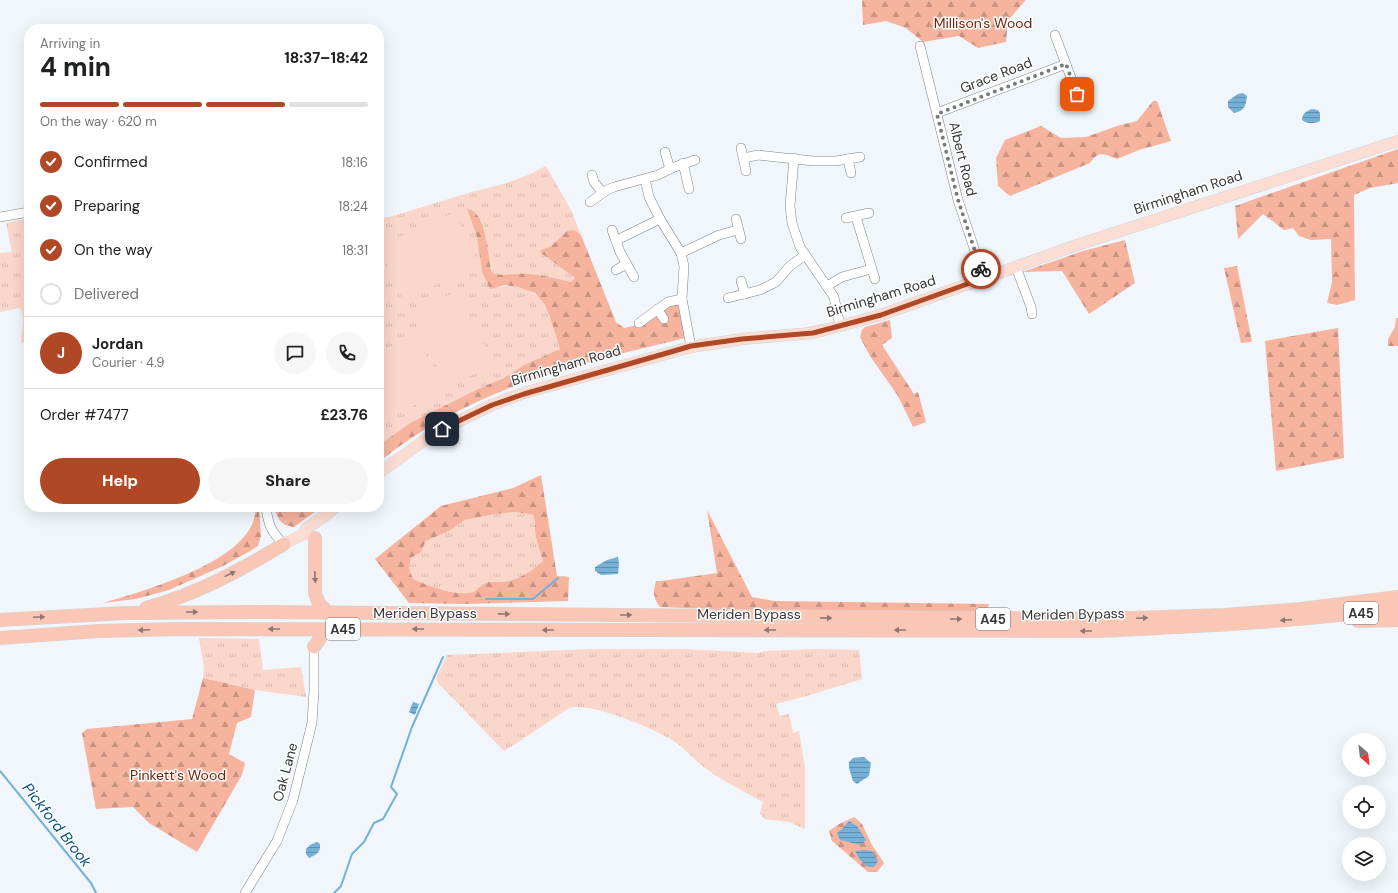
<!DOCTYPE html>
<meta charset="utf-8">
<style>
:root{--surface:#fff;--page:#f6f6f6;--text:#202124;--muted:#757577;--line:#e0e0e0;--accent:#b04826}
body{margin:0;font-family:"DM Sans",sans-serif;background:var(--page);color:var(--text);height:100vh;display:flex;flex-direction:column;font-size:15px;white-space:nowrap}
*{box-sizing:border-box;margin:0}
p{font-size:13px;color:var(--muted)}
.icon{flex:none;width:22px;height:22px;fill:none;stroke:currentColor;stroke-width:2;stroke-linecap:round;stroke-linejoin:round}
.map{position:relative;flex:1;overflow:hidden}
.details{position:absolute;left:24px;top:24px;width:360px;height:488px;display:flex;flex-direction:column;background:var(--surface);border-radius:16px;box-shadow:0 4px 16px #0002}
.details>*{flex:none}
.needle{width:26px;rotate:152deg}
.fabs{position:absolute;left:1342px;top:733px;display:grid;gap:8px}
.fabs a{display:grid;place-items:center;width:44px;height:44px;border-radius:50%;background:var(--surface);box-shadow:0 4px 16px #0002;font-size:20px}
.pin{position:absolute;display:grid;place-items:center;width:34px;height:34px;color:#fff;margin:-17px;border-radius:8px;box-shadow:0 2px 6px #0006}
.courier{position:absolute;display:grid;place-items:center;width:40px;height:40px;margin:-20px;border:3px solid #b04826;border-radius:50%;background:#fff;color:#222;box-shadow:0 1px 5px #0007}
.summary em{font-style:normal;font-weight:800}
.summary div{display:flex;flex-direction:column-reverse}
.summary{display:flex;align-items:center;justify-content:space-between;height:68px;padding:0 16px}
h1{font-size:26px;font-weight:800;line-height:30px}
.bar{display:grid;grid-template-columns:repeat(4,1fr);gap:6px 4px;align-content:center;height:48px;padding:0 16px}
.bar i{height:5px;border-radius:3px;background:var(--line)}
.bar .on{background:var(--accent)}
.bar p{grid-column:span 4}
.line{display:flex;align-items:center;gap:10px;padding:0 16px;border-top:1px solid var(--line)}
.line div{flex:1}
.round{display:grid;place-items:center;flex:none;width:42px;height:42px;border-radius:21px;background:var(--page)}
ol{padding:0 16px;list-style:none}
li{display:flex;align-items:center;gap:12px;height:44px}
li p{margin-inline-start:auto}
li .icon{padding:4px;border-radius:50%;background:var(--accent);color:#fff;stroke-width:4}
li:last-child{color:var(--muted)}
li i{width:22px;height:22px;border:2px solid var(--line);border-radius:50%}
.cta{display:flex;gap:8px;margin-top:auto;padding:8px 16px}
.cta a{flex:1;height:46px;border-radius:24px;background:var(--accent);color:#fff;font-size:16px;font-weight:800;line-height:46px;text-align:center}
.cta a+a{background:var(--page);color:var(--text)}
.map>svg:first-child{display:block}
</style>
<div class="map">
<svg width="1398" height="893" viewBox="0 0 1398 893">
<defs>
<pattern id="grass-tufts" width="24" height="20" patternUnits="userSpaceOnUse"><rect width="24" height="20" fill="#fad6cb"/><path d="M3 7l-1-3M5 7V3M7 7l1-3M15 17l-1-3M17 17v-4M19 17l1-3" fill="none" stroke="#d7b8af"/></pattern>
<pattern id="forest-firs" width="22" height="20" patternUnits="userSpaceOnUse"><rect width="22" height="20" fill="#f6b49f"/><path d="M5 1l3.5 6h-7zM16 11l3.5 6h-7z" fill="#c89383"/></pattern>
<pattern id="water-rules" width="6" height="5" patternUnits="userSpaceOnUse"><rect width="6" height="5" fill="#75b0d6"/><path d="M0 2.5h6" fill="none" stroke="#6190af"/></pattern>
</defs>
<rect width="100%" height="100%" fill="#f0f6fb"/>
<!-- grass -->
<g fill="url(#grass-tufts)">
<path d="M 546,166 L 572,212 L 581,235 L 574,230 L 567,231 L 551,246 L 541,250 L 541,253 L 575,278 L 571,283 C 556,279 541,274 525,274 C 515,274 505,276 494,274 L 491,270 L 488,255 L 467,209 L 477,237 L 482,272 L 490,288 C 518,283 539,287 550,316 C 554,327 556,338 560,349 L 524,365 L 504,378 L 480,388 L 410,423 L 379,445 L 379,219 L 393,216 L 475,191 L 507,183 L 528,175 Z"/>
<path d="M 29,218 L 29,341 L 21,343 C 21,331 26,318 20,308 L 0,312 L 0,253 L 12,252 L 6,223 Z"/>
<polygon points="833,322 829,324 817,327 701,341 698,339 801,328"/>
<path d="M 516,512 L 533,515 C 535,521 535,525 535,531 C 536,541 540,551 543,561 C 531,570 520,579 505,582 C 499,583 492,581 486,582 C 481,584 477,591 471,593 C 456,596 428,585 413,580 L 409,569 L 411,558 L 421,552 L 426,541 L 449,531 L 465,520 L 495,514 Z"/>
<polygon points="199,638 259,639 263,670 301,667 306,697 255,690 203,678 204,668"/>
<path d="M 593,649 L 686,649 L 758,653 L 765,651 L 817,649 L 859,650 L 862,679 L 803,697 L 776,704 L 780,716 L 789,714 L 793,733 L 799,731 L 805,768 L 805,829 L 789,822 L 764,819 L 760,813 L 763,802 C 745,792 725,782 708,770 C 695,761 685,748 672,740 C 652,728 591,702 569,708 L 520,741 L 504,751 L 438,683 L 436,678 L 447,655 Z"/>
</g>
<!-- forest -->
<g fill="url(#forest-firs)" fill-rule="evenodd">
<polygon points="862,0 1026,0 1008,20 1006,42 978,48 959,36 923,42 906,28 886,21 863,25"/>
<path d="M 1153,101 L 1157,101 L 1171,141 L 1139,150 L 1117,159 C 1104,154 1099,150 1090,163 L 1010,196 L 998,186 L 996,158 L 1005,140 L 1041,126 L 1061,138 L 1086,137 L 1117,126 L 1137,121 Z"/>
<polygon points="1398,149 1398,183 1370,188 1354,195 1355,300 1337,305 1327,303 1332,282 1331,239 1311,240 1299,236 1293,228 1284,230 1263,214 1238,239 1235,206"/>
<path d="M 467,209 C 468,209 472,210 473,211 C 486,220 488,255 491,270 L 494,274 C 505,276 516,273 527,274 C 542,274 556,279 571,282 L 575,278 L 541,253 L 541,250 L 551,246 L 567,231 L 574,230 L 581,235 L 616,322 L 624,328 L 645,323 L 666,308 L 678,304 L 685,338 C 645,348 604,357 565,369 C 498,389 433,418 379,462 L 379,445 L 410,423 L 480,388 L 504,378 L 524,365 L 560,349 L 550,317 L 545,305 L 535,293 L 518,287 L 505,285 L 490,289 L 482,272 L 477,237 Z"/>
<polygon points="1125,240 1135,283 1089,314 1062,271 1022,272 1083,251"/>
<polygon points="1237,266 1252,342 1241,343 1224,268"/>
<polygon points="1396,318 1398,318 1398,346 1388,346 1388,339 1395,327"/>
<polygon points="890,320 892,338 882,345 914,394 918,392 926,422 913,427 898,396 870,356 860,337 862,330 865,327"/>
<polygon points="1338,328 1344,458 1276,471 1265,341"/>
<path d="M 541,475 L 557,576 L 569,577 L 568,601 L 464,604 L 409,603 L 375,559 L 441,506 L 513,488 ZM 516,512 L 533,515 C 535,521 535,525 535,531 C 536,541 540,551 543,561 C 531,571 519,580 503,582 C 498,582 493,582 488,582 C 481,583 477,592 470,593 C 451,595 430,586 413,579 L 409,569 L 411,558 L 421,552 L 426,541 L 449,531 L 465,520 L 495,514 Z"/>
<path d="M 256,507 L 259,507 L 261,536 L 258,546 L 250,551 L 223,566 L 169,590 L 136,599 L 103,603 C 144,591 226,567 249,530 C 254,523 255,515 256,507 Z"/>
<path d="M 277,507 L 322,507 L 294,527 C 279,525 281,520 273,509 Z"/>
<path d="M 707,510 L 752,597 L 774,601 L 989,604 L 987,611 C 878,612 769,612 660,607 C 653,598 653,592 656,581 L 661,581 L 717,573 Z"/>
<polygon points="203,678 255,690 251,717 237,723 229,754 245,763 242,775 197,852 149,823 133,807 96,809 82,733 87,729 192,719"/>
<polygon points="854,817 862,824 872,845 884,863 877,872 868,872 832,841 829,831 839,824"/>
</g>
<!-- garden -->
<g fill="#fad6cb">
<polygon points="455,212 479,265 403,300 379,246"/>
<polygon points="457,291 494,364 448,387 411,314"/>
<polygon points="379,293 390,316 379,321"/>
<polygon points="416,334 444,391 379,423 379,352"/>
</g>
<!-- water -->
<g fill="url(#water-rules)">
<path d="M 1243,93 L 1247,96 C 1246,106 1244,111 1234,113 L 1228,107 L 1228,101 L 1238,94 Z"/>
<path d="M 1312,109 L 1318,110 L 1320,113 L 1320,121 C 1314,124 1307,124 1302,120 C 1302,114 1306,111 1312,109 Z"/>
<polygon points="618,557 619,564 618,574 601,575 595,571 595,567 607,560"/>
<polygon points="413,702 419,704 415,715 409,712"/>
<polygon points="864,757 871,763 869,776 857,784 853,781 849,768 849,762 853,758"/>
<polygon points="849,821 857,826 866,840 861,845 840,840 837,833 843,828"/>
<path d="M 317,842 L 320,844 C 321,852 316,855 309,858 L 306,854 L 306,849 L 310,845 Z"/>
<polygon points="864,850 872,851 878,861 874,867 868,867 860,860 855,851"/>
</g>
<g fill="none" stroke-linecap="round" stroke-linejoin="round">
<!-- stream -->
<g stroke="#75b0d6" stroke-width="2">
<polyline points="486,599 533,599 558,578"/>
<polyline points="0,771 91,883 96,893"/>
<polyline points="334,893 341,886 352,854 364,842 374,823 383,819 397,794 391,787 412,727 443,657"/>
</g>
<!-- minor casing -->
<g stroke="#7e8489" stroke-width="10">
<g id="minor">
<polyline points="1055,35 1077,94"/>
<polyline points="920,46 958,200 984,278"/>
<polyline points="937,113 1066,64"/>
<polyline points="741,148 746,171"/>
<polyline points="665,152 670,169"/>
<polyline points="744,158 758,155 813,161 836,161 860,157"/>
<polyline points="794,158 790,206 792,223 800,247 834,297 840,326"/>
<polyline points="848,159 851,173"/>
<polyline points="683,163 689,189"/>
<polyline points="592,175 594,182 603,193"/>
<polyline points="645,179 649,197 660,219 681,253 684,266 682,299 691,347"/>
<polyline points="590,202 607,190 614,187 658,175 672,168 695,160"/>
<polyline points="0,217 29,212"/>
<polyline points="856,217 875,279"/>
<polyline points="846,218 869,213"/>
<polyline points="736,219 741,239"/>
<polyline points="612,230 620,252 634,277"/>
<polyline points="617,240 660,219"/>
<polyline points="681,253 719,235 738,230"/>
<polyline points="1016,267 1031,307 1032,314"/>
<polyline points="616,270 626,264"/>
<polyline points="741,281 745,294"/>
<polyline points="827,286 842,277 871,269"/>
<polyline points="728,298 760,290 776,282 790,266 805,255"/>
<polyline points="657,309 664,319"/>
<polyline points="639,323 668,302 682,299"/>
<path d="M 266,507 C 268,524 271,532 284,544"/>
<polyline points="245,893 277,841 293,800 312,723 314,690 314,647"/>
</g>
</g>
<!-- major casing -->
<g stroke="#d3d3d3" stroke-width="12">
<g id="major">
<polyline points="379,473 433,434 492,405 524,393 691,347 742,339 813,333 881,315 1074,246 1398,141"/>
<polyline points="304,534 307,528 326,515 335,507"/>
<polyline points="284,544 304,534"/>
</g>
</g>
<!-- highway casing -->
<g stroke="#d3d3d3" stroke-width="14">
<g id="highway">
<polyline points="315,538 315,593 319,604 329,613"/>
<path d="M 146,608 C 195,595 241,570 284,544"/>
<polyline points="0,620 125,613 261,612 1103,619 1225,615 1301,609 1398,597"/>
<polyline points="1358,621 1398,620"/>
<path d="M 0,638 L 99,631 L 180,629 L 1097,631 C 1198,626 1298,622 1398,608"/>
<polyline points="314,647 323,634 334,629"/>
</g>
</g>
<!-- minor -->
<use href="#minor" stroke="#fff" stroke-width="9"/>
<!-- major -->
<use href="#major" stroke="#fcddd3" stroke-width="11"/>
<!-- highway -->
<use href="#highway" stroke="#fac6b6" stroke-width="13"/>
</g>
<!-- one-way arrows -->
<defs><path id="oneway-solid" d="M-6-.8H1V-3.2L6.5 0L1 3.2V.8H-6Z"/></defs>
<g fill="#8e7771">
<use href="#oneway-solid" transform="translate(230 574) rotate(-26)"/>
<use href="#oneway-solid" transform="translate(315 577) rotate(88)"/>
<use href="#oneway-solid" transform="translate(192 612)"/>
<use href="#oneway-solid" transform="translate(504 614) rotate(1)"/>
<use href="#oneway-solid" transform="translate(626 615)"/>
<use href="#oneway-solid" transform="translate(39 617) rotate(-3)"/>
<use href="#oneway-solid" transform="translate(826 618) rotate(1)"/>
<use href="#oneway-solid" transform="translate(1142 618) rotate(-2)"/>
<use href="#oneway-solid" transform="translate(956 619)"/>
<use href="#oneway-solid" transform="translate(1286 620) rotate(176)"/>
<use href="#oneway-solid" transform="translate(274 629) rotate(-180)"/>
<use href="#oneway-solid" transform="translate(418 629) rotate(-180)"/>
<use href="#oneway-solid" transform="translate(144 630) rotate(178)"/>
<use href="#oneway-solid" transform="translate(548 630) rotate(180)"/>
<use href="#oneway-solid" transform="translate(770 630) rotate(-180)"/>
<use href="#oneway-solid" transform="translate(900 630) rotate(-180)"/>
<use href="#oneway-solid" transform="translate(1086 631) rotate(-180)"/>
</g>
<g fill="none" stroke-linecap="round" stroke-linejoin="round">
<!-- done -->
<polyline stroke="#767a7d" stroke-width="4" stroke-dasharray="0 7.2" points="981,269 958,200 937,114 1066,64 1077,94"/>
<!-- route -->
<polyline stroke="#b04826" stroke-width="5" points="442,429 492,405 524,394 674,351 691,346 742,339 813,333 881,315 984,278 981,269"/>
</g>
<g text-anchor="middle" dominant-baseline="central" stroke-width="3" stroke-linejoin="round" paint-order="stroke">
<!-- shield labels -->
<g fill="#fff" stroke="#727374" stroke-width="1">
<rect x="1344" y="602" width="34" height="22" rx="3"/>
<rect x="976" y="608" width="34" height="22" rx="3"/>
<rect x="326" y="618" width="34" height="22" rx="3"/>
</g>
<g font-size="13" font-weight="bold" fill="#353739">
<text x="1361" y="613">A45</text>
<text x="993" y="619">A45</text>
<text x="343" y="629">A45</text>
</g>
<!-- park labels -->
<g font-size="14" fill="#6d2206" stroke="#fff">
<text x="983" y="23">Millison's Wood</text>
<text x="178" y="775">Pinkett's Wood</text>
</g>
<!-- street labels -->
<g font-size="14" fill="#353739" stroke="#fff">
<text transform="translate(996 75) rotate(-21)">Grace Road</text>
<text transform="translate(963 159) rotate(76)">Albert Road</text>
<text transform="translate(1188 192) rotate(-18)">Birmingham Road</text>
<text transform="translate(881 296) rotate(-17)">Birmingham Road</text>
<text transform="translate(566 365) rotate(-16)">Birmingham Road</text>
<text x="425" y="613">Meriden Bypass</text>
<text x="749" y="614">Meriden Bypass</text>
<text transform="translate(1073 614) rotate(-1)">Meriden Bypass</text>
<text transform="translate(285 772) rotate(-75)">Oak Lane</text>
</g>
<!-- water labels -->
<g font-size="15" font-style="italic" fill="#055177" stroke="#fff">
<text transform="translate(57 825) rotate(52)">Pickford Brook</text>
</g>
</g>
</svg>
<div class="fabs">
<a><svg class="needle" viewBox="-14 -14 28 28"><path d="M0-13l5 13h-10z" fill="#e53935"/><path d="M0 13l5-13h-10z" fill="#757577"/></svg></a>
<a><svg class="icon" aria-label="locate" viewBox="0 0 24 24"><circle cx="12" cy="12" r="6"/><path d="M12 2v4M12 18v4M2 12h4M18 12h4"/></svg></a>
<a><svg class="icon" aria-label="layers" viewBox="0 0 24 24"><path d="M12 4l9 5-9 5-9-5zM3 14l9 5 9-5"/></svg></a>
</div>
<div class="pin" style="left:1077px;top:94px;background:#ea580c"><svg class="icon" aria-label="bag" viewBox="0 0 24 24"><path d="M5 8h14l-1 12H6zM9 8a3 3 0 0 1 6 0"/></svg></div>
<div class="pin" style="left:442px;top:429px;background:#1f2937"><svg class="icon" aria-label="home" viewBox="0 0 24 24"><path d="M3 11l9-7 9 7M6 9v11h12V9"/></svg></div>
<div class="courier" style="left:981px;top:269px"><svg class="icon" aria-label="bike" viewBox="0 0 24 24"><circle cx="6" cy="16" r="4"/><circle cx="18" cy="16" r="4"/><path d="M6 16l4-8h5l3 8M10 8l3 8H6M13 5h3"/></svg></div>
<section class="details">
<div class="summary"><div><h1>4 min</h1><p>Arriving in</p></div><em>18:37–18:42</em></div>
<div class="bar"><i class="on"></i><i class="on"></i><i class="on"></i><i></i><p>On the way · 620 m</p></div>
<ol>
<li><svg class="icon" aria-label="check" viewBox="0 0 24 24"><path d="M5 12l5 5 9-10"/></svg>Confirmed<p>18:16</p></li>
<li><svg class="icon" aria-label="check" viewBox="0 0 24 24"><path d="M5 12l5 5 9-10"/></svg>Preparing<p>18:24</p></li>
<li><svg class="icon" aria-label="check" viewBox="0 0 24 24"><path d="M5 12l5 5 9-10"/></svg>On the way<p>18:31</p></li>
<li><i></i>Delivered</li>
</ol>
<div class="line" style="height:72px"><b class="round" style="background:var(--accent);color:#fff">J</b><div><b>Jordan</b><p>Courier · 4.9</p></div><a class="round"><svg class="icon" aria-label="chat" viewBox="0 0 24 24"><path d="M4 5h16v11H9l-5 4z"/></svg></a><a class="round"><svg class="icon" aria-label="phone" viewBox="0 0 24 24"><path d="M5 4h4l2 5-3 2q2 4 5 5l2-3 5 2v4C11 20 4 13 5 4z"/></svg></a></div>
<div class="line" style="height:52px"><div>Order #7477</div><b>£23.76</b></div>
<div class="cta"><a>Help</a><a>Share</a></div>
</section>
</div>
